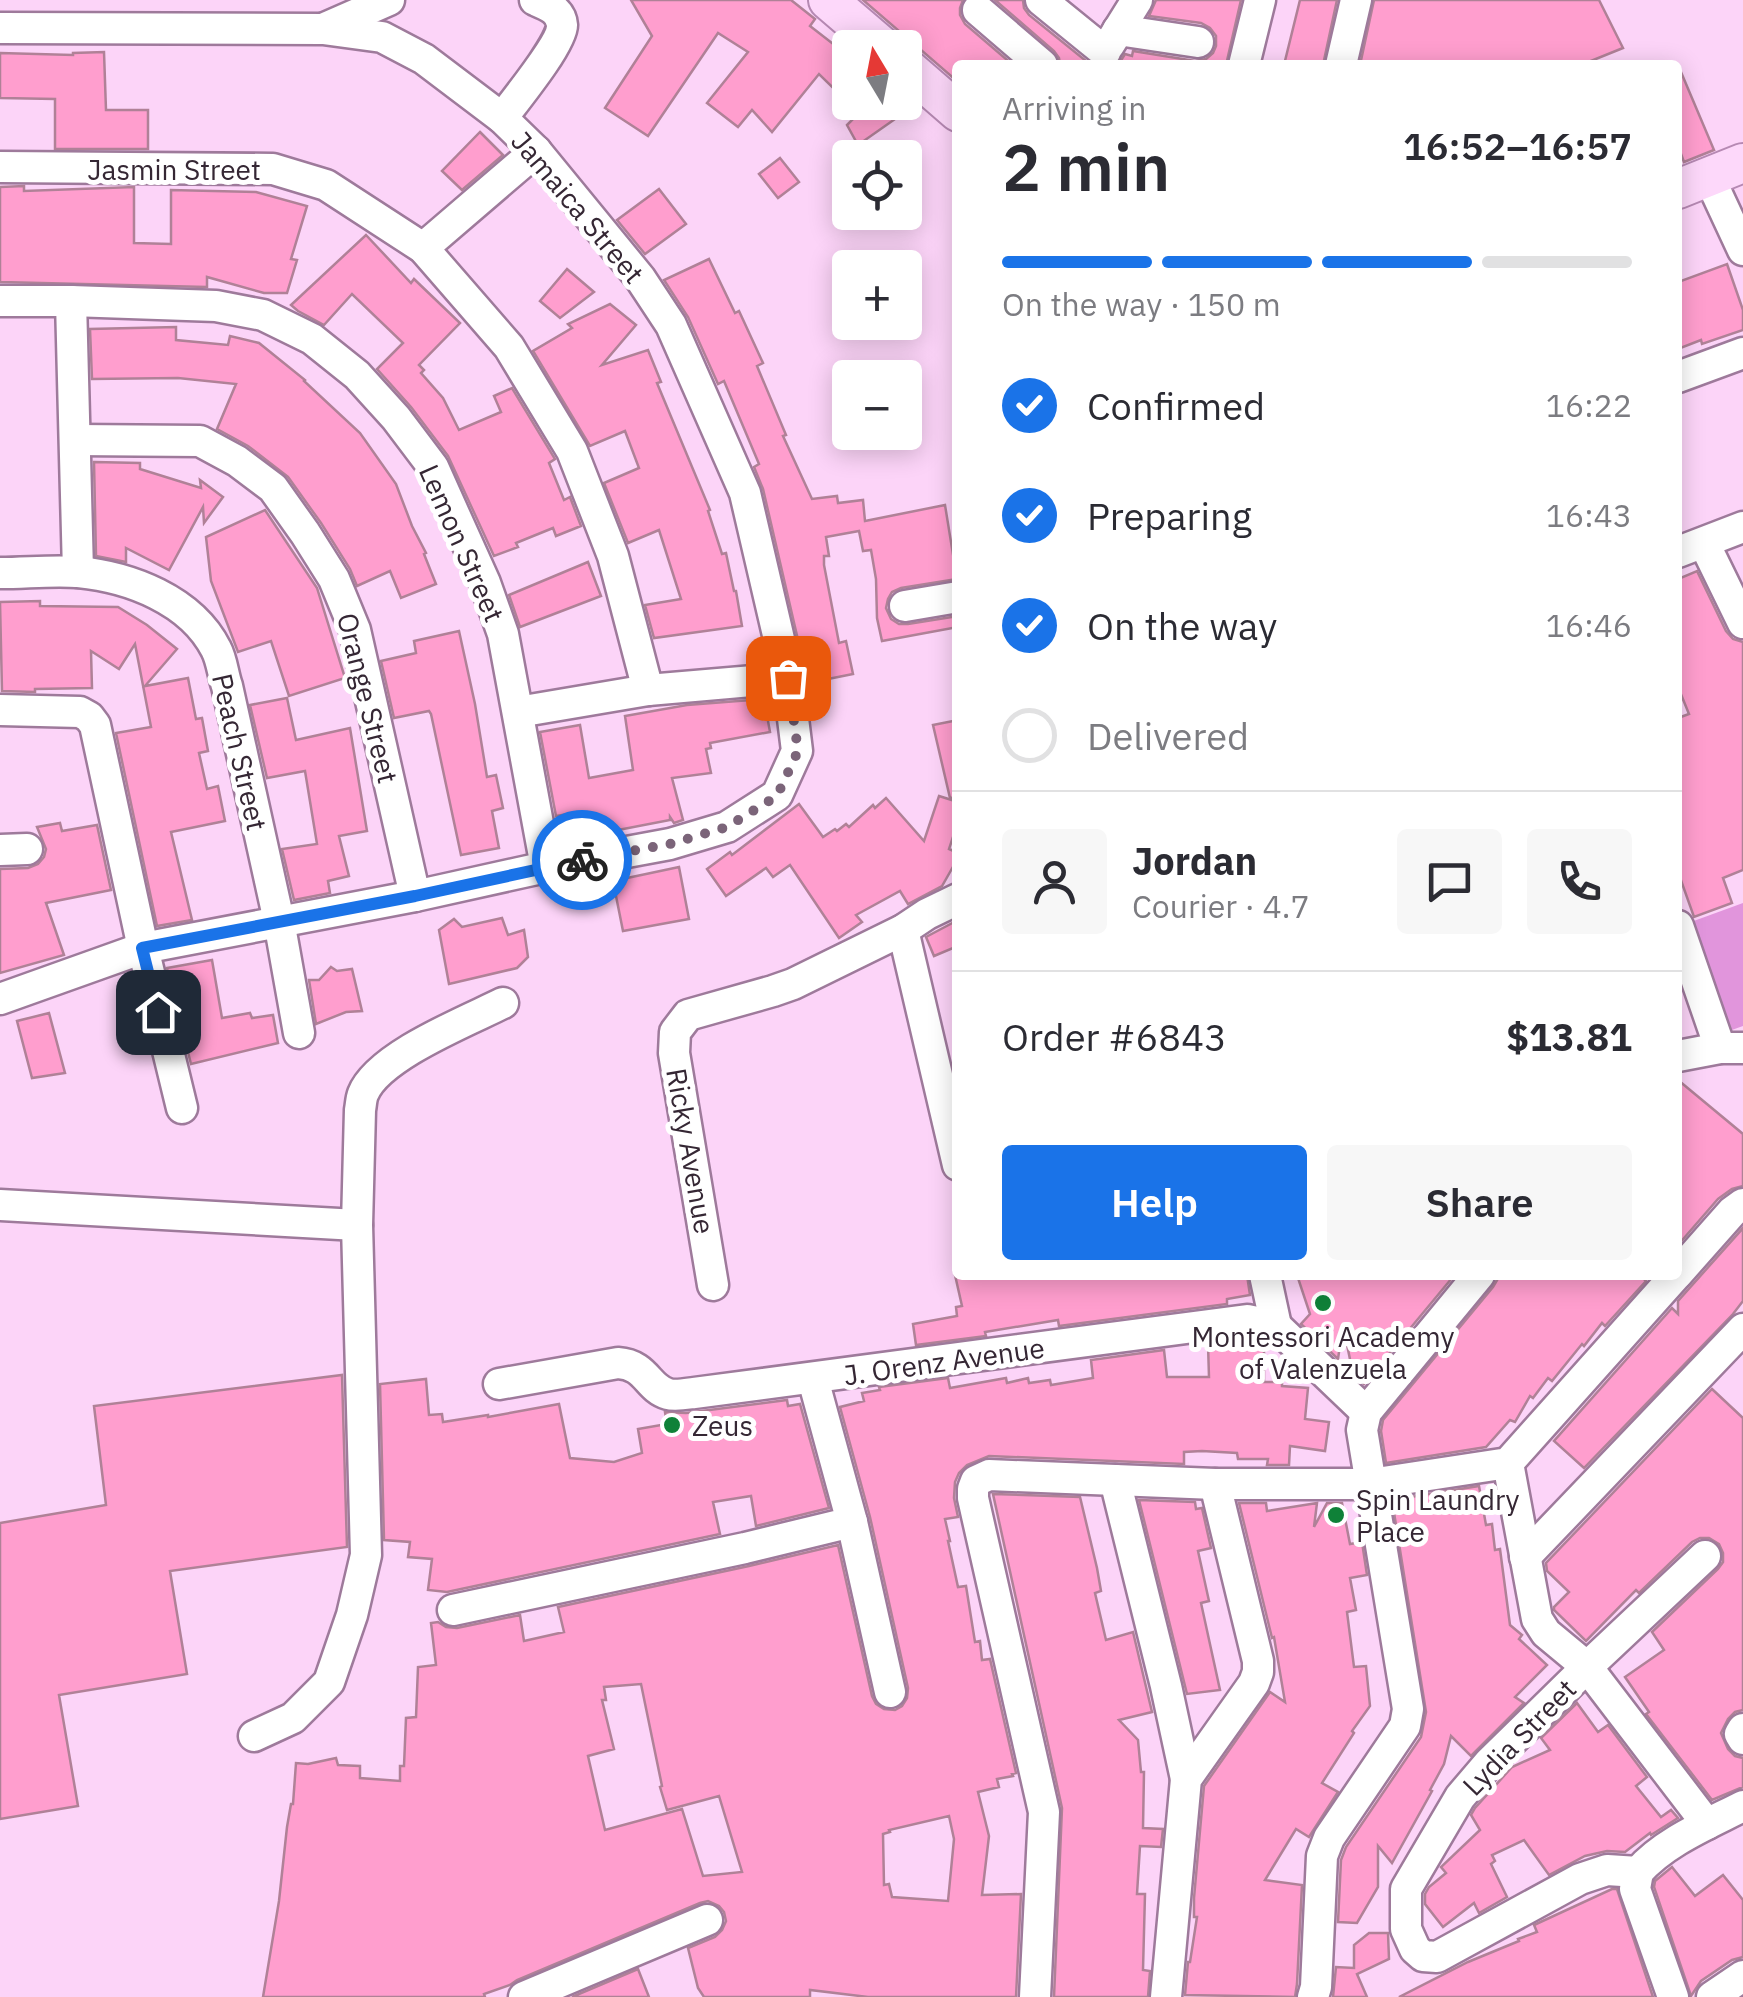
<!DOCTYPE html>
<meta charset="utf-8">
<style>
:root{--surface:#fff;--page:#f7f7f7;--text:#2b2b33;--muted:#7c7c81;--line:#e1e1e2;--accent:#1a73e8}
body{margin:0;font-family:"IBM Plex Sans",sans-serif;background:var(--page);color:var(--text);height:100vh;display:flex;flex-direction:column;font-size:38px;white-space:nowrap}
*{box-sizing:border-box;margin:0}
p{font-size:32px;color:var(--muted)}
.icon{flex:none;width:55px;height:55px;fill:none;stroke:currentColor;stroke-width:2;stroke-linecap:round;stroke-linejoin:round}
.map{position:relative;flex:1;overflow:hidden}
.sheet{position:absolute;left:952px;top:60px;width:730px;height:1220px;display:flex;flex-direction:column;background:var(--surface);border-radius:10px;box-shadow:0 5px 25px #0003}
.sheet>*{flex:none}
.needle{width:65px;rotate:350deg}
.fabs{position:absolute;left:832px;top:30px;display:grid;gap:20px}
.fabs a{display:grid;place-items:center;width:90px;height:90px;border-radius:10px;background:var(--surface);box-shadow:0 5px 25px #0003;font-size:50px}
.pin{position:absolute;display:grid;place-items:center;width:85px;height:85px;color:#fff;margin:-42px;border-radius:20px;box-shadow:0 5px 15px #0006}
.courier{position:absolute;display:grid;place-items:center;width:100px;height:100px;margin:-50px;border:8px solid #1a73e8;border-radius:50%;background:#fff;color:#222;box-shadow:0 2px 12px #0007}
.head em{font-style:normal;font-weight:600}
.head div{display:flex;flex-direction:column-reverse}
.head{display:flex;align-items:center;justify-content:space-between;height:170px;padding:0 50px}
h1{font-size:65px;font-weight:600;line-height:75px}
.bar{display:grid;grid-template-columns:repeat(4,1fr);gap:15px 10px;align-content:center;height:120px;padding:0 50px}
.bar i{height:12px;border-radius:8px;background:var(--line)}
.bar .on{background:var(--accent)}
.bar p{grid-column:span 4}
.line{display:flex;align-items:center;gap:25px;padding:0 50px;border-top:2px solid var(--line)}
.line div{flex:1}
.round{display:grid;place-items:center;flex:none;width:105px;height:105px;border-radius:10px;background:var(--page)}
ol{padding:0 50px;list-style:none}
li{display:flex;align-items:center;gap:30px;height:110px}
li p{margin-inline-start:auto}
li .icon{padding:10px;border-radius:50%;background:var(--accent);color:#fff;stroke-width:4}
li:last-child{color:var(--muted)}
li i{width:55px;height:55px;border:5px solid var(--line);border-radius:50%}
.primary-button{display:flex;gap:20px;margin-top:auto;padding:20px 50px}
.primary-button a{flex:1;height:115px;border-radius:10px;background:var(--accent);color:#fff;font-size:40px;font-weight:600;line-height:115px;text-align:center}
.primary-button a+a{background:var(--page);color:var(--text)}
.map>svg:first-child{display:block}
</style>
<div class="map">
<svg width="1743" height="1997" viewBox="0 0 1743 1997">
<rect width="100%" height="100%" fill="#fcd4f8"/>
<!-- green -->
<polygon fill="#e195dc" points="1743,903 1743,1026 1729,1031 1691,922"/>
<!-- building -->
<g fill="#ff9ece" stroke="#b08197" stroke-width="2.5" fill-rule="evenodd">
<polygon points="631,0 791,0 815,19 810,26 850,57 850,102 882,102 895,119 858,145 847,125 859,113 819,74 772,132 752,110 738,127 707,103 748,52 718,33 648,136 605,108 652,36"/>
<polygon points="863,0 963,0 960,8 960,15 965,24 1013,65 958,65 958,82 920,49 906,44 899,31"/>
<polygon points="995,0 1023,0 1024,8 1029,15 1091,65 1060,65 1059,58 1054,51"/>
<polygon points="1156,0 1241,0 1226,65 1118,65 1125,54 1132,56 1133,51 1195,61 1206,59 1213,53 1216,46 1216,36 1210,28 1201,23 1149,16"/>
<polygon points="1300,0 1337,0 1323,65 1284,65"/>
<polygon points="1374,0 1599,0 1623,48 1581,65 1360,65"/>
<polygon points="104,52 106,110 148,110 148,149 55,149 55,99 0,98 0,53 73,55 73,53"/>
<polygon points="1678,65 1714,150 1684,162 1678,146"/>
<polygon points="480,132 503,155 462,190 442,171"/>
<polygon points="780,158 799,182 778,198 759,174"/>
<polygon points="24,186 24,191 134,187 134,243 171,244 171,190 256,192 307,206 291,259 297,260 287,293 264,293 207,277 207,287 0,282 0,187"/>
<polygon points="659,189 686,224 645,254 617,220"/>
<polygon points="366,235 411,283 414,279 460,323 419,365 424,370 421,373 443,398 459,430 501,412 494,396 512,388 555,459 549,463 564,500 570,497 581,526 556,536 553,528 516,543 518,547 494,556 448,456 411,407 377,369 403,343 352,294 324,325 298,311 291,305"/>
<polygon points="709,259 735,313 739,311 763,363 757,366 786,435 783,436 812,499 837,496 838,503 863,500 865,521 945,505 957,579 901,588 892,592 888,599 886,608 891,619 899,624 908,624 958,616 958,627 882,641 877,618 876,579 871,550 863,551 859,531 826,537 829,556 824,556 824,565 839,643 846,641 853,674 808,683 763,489 754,467 759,464 724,381 718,384 688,317 664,280"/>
<polygon points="1727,264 1743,310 1743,330 1702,344 1701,340 1678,349 1678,282"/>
<polygon points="567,269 594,292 560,318 540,301"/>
<polygon points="610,304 636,325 602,365 648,350 661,382 657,383 710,510 708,511 722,554 726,553 734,591 736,591 742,626 654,638 645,605 681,599 659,530 628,543 604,483 639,468 625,431 590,446 533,351 572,328 568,324"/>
<polygon points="176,327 176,340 228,345 230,336 259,343 305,380 304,381 360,433 396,484 412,526 426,553 424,554 436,584 401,598 390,571 357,586 350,569 321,523 288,477 248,446 217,429 236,384 178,378 92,379 90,329"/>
<polygon points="94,462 140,463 140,469 201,488 200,480 223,497 204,523 203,507 169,570 126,548 126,562 96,556"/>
<polygon points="265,510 317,588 345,678 289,696 271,641 238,652 211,581 206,537"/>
<polygon points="588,562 601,596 520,627 509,595"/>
<polygon points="1697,571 1726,631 1733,639 1743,642 1743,870 1723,878 1732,903 1694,917 1678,872 1678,718 1689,714 1678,687 1678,579"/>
<polygon points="40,601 40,606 118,607 147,625 177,649 145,686 188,678 196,719 202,718 208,751 199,753 207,789 218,786 225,821 171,832 192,920 157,926 116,733 151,727 135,644 119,669 91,651 92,688 35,689 35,692 2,691 0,602"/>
<polygon points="459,631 475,704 487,777 496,775 503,808 492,811 499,848 461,855 431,714 429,711 394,718 381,661 416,653 414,641"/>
<polygon points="287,698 296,740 350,728 367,831 339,836 349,876 328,881 330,893 294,900 282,849 317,844 305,771 267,778 250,705"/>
<polygon points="764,699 770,732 710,743 711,748 706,749 711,773 672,778 683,820 674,823 670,817 670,820 587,836 582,812 556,816 540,732 580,725 589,778 633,770 625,716 687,705"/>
<polygon points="958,720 958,797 950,798 933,725"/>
<polygon points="939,796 958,802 958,822 949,849 958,853 958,858 942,886 908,904 900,891 856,915 862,922 839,938 790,865 773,877 766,868 726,896 707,869 730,852 732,855 799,804 823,837 835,829 837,831 846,824 849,827 873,805 875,808 886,798 924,841"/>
<polygon points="60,823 62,831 97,825 111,890 46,903 64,955 0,973 0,869 28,868 38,864 44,857 46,849 37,827"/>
<polygon points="679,867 689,919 623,931 613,881"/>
<polygon points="502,918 508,935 524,930 528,957 517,968 449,984 439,930 454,919 462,927"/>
<polygon points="958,920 958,946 934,956 926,937"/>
<polygon points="212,960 222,1018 250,1013 252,1018 273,1015 278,1043 191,1064 167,968"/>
<polygon points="331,967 337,971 352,969 362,1011 346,1012 316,1024 309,980 319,980"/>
<polygon points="49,1013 65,1073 32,1078 17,1021"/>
<polygon points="1678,1080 1743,1134 1743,1186 1732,1189 1718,1199 1678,1245"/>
<polygon points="1743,1228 1743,1301 1733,1314 1584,1468 1554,1441 1672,1308 1678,1314 1678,1301"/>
<polygon points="955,1275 1247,1275 1250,1295 1227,1299 1227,1304 1059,1326 1058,1320 985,1332 986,1336 916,1345 913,1324 957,1316 956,1307 962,1306"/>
<polygon points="1297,1275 1451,1275 1452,1278 1364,1384 1353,1374 1343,1325 1338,1359 1301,1324 1310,1314"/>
<polygon points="1500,1275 1640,1275 1646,1281 1605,1326 1602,1323 1584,1346 1582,1344 1552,1381 1548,1378 1533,1398 1530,1396 1515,1422 1510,1420 1486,1447 1386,1463 1381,1431 1383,1420 1493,1287"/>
<path d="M 1234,1341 L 1235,1344 L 1264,1344 L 1264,1382 L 1282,1382 L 1282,1386 L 1308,1388 L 1305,1419 L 1329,1422 L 1325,1451 L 1290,1446 L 1289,1465 L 1267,1465 L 1268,1459 L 1238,1459 L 1237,1453 L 1202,1451 L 1184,1452 L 1184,1464 L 989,1456 L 967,1465 L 959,1473 L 955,1482 L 954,1498 L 958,1517 L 945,1519 L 950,1541 L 948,1541 L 958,1587 L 966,1586 L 975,1642 L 980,1641 L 982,1660 L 990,1659 L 1016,1773 L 1012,1774 L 1013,1776 L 997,1779 L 999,1787 L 978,1792 L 989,1836 L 982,1895 L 1021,1894 L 1016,1997 L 868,1997 L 810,1990 L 810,1997 L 704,1997 L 698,1988 L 688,1948 L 715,1937 L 722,1930 L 726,1921 L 724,1912 L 719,1906 L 708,1901 L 700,1903 L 517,1980 L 510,1985 L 484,1994 L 485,1997 L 263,1997 L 279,1901 L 287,1827 L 291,1804 L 293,1804 L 296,1763 L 308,1764 L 336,1758 L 338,1765 L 360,1766 L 360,1778 L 400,1781 L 400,1766 L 404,1766 L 406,1718 L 416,1717 L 418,1667 L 436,1665 L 431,1623 L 438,1622 L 446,1627 L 457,1628 L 520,1615 L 524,1641 L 564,1632 L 558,1607 L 749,1566 L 838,1545 L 872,1696 L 876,1704 L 884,1709 L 895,1710 L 902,1706 L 907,1698 L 908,1688 L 870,1517 L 840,1407 L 864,1401 L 862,1393 L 880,1390 L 879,1387 L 948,1378 L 950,1388 L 1006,1378 L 1007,1383 L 1028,1378 L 1029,1383 L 1050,1380 L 1051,1385 L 1093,1378 L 1091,1360 L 1164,1350 L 1167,1377 L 1209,1377 L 1208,1344 ZM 641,1684 L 662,1786 L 660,1787 L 667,1810 L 719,1796 L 742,1872 L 703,1876 L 682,1809 L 605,1830 L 588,1756 L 614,1749 L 602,1700 L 606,1700 L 604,1687 ZM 949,1816 L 954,1839 L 948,1901 L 892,1897 L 889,1884 L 884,1885 L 883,1834 L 890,1832 L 889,1830 Z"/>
<polygon points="342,1375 347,1547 170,1571 187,1674 59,1695 78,1806 0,1819 0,1523 106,1505 94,1406"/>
<polygon points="426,1379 429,1415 442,1414 443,1422 488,1415 488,1417 559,1404 570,1458 614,1462 642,1453 638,1429 667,1424 665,1412 686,1413 787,1400 788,1406 800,1404 829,1508 756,1526 751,1496 713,1502 720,1534 447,1592 428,1590 432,1559 408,1557 410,1542 384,1540 380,1384"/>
<polygon points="1712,1389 1743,1418 1743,1710 1735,1712 1728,1719 1721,1733 1728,1749 1735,1756 1743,1758 1743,1787 1712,1800 1646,1714 1649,1712 1625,1677 1664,1650 1652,1632 1718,1569 1723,1562 1723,1553 1719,1544 1709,1538 1700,1538 1692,1542 1639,1593 1636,1590 1586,1641 1554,1610 1554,1607 1569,1592 1547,1571 1546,1563"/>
<polygon points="1479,1486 1486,1525 1492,1524 1495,1550 1500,1549 1510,1625 1522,1635 1519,1639 1547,1665 1515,1697 1524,1703 1471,1756 1451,1736 1444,1764 1430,1790 1432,1791 1392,1863 1378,1846 1378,1887 1357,1923 1338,1922 1341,1860 1346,1847 1421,1737 1426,1712 1392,1500"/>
<polygon points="993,1494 1080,1497 1097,1568 1101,1591 1095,1593 1106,1640 1133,1632 1152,1712 1119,1720 1138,1740 1141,1772 1144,1772 1143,1828 1163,1829 1161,1847 1140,1846 1137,1894 1145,1894 1143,1970 1150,1971 1148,1997 1054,1997 1062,1808"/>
<polygon points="1139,1500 1195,1502 1196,1509 1202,1508 1211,1548 1198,1551 1209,1601 1201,1603 1220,1690 1187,1694"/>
<polygon points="1239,1503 1266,1503 1267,1511 1317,1503 1314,1527 1327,1503 1342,1503 1350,1544 1362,1542 1367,1575 1350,1578 1356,1610 1347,1612 1354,1667 1366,1666 1370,1706 1352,1731 1354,1733 1322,1783 1338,1792 1309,1837 1296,1829 1265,1880 1302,1885 1297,1984 1295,1997 1185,1995 1188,1962 1190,1962 1197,1917 1194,1917 1194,1898 1204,1786 1270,1692 1285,1702 1274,1637 1272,1638"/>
<polygon points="1577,1703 1598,1732 1608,1725 1647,1777 1636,1786 1661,1817 1671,1810 1678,1818 1651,1835 1650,1833 1625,1852 1607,1851 1585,1856 1549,1875 1524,1840 1492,1855 1495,1861 1491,1864 1507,1897 1479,1913 1474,1903 1443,1927 1425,1904 1425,1894 1429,1887 1446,1873 1441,1867 1480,1830 1471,1815 1475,1808 1512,1767 1550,1750 1541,1738"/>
<polygon points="1672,1867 1695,1896 1723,1875 1743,1900 1743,1957 1732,1960 1701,1981 1691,1996 1654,1887 1655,1881"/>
<polygon points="1612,1889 1617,1889 1653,1997 1399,1997 1468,1962 1519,1941 1518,1939 1537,1932 1534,1925"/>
<polygon points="1369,1933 1388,1933 1389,1959 1357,1974 1367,1997 1333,1997 1336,1967 1354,1968 1354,1945"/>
<polygon points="638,1969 649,1997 572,1997"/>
</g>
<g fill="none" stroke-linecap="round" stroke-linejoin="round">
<!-- minor casing -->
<g stroke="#9e7a9b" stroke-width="35">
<g id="minor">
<polyline points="1041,0 1105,52"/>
<polyline points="978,10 1042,65"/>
<polyline points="0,28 323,29 382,37 424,59 502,118 536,151 640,278 671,325 745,493 788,678 797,751 777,795 727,827 670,844 546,867 415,896 143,948 0,999"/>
<polyline points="325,28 389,0"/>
<polyline points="1118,30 1198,42"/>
<polyline points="1109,45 1137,0"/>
<polyline points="1244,65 1260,0"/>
<polyline points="1341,65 1356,0"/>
<path d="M 502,118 C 514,102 563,42 562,25 C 561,10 547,5 535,0"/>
<polyline points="0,167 273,169 326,185 423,248 509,347 572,451 613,556 648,690"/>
<polyline points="1709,177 1743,250"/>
<polyline points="423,248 536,151"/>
<polyline points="0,301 71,301 216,306 263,315 312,339 357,375 396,418 433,467 485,583 503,634 546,867"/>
<polyline points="71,301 78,572"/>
<polyline points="1678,377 1743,353"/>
<polyline points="76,440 200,441 237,461 273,488 305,533 334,579 355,630 415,896"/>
<polyline points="1704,543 1743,623"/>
<polyline points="1678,552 1743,527"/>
<path d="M 0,573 C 26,573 53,570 78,572 C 130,577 191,600 216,649 C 222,660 223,675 227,686 L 279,921 L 299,1033"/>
<polyline points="905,606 958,597"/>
<polyline points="0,710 80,712 89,717 95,725 143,948 182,1108"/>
<polyline points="518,712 648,690 788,678"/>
<polyline points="0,850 27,849"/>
<polyline points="1678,926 1720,1048"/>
<polyline points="903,930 958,1165"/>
<polyline points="1678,1056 1720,1048 1743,1048"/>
<polyline points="0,1205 357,1225"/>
<polyline points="1678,1273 1732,1212 1743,1204"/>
<polyline points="1265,1275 1276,1326"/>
<polyline points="713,1285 674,1053 675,1032 688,1015 773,991 793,984 903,930 927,914 958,899"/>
<path d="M 499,1384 L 618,1363 C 647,1365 647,1388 668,1394 C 675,1396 686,1394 694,1393 L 1247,1320 L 1276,1326 L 1366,1412"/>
<polyline points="1508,1463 1537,1619 1546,1633 1587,1667 1707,1824"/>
<polyline points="1115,1480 1166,1686 1186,1779"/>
<polyline points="852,1522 890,1692"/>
<polyline points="1525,1557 1743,1329"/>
<polyline points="453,1610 745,1548 852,1522 813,1379"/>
<polyline points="1743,1729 1740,1734 1743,1739"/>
<path d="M 254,1736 L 293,1718 L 329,1682 L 352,1615 L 366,1555 L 357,1225 L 360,1110 C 361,1105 361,1099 363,1094 C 378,1056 467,1021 503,1003"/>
<polyline points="1638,1872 1607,1870 1580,1879 1437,1957 1423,1956 1415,1949 1406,1929 1406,1889 1460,1797 1489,1763 1587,1667 1705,1556"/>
<polyline points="1638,1872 1635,1889 1673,1997"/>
<path d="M 1638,1872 C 1664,1842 1708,1824 1743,1806"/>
<polyline points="524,1997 707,1920"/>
<polyline points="1035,1997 1044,1812 973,1498 973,1489 976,1481 989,1475 1215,1484 1370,1484 1508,1463 1676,1275"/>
<polyline points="1166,1997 1186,1779 1254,1683 1258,1672 1258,1661 1215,1484"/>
<polyline points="1313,1997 1316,1987 1322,1856 1329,1838 1405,1726 1408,1709 1362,1430 1366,1412 1479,1275"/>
<polyline points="1712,1997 1743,1976"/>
</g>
</g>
<!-- major casing -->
<g stroke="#b689b3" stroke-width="42">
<g id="major">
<polyline points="828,0 884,48"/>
<polyline points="905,66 958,112"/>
<polyline points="1678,189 1743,163"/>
</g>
</g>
<!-- minor -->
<use href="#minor" stroke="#fff" stroke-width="30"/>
<!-- major -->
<use href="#major" stroke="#fdd8fa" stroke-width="38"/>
</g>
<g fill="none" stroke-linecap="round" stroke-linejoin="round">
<!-- done -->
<polyline stroke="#7b6479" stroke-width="10" stroke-dasharray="0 18" points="582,860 670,844 727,827 777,796 798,751 788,678"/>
<!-- route -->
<polyline stroke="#1a73e8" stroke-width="12" points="158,1012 142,948 415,896 582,860"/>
</g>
<!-- markers -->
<g fill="#0f8138" stroke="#fff" stroke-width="4">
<circle cx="1323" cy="1303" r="10"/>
<circle cx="672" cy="1425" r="10"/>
<circle cx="1336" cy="1515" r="10"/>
</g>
<g text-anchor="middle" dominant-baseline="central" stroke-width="10" stroke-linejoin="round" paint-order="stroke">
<!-- street labels -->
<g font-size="28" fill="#352734" stroke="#fff">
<text x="174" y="169">Jasmin Street</text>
<text transform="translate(578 207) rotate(50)">Jamaica Street</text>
<text transform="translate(462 543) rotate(66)">Lemon Street</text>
<text transform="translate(368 698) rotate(76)">Orange Street</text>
<text transform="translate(240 752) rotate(77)">Peach Street</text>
<text transform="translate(691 1151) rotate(80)">Ricky Avenue</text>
<text transform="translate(944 1361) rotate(-8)">J. Orenz Avenue</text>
<text transform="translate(1519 1737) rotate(-46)">Lydia Street</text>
</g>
<!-- poi labels -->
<g font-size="28" fill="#352734" stroke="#fff" text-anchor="start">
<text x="1323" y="1336" text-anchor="middle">Montessori Academy<tspan x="1323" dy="32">of Valenzuela</tspan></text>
<text x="692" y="1425">Zeus</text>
<text x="1356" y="1499">Spin Laundry<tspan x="1356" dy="32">Place</tspan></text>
</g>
</g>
</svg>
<div class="fabs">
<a><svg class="needle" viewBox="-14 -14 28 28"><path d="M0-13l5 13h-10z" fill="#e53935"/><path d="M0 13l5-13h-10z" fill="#7c7c81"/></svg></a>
<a><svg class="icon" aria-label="locate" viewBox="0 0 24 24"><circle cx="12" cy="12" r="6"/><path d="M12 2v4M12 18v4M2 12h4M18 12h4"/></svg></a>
<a>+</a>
<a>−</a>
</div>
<div class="pin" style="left:788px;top:678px;background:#ea580c"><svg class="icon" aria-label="bag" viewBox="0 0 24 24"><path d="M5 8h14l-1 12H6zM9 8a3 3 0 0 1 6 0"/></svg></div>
<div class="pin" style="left:158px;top:1012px;background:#1f2937"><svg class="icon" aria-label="home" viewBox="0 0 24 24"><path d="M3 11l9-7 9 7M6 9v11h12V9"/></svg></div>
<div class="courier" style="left:582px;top:860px"><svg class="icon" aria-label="bike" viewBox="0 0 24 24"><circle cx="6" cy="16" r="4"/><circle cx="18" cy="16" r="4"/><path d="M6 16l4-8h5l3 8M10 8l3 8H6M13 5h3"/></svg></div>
<section class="sheet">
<div class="head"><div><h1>2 min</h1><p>Arriving in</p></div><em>16:52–16:57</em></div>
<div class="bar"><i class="on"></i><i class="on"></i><i class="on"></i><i></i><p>On the way · 150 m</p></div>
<ol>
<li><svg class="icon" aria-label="check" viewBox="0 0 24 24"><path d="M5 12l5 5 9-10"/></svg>Confirmed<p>16:22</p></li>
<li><svg class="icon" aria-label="check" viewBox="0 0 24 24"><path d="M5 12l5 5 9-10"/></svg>Preparing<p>16:43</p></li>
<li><svg class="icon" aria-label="check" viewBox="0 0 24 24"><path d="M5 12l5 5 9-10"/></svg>On the way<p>16:46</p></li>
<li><i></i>Delivered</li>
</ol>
<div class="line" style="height:180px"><a class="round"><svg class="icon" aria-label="person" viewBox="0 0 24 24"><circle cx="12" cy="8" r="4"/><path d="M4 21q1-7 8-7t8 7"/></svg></a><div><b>Jordan</b><p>Courier · 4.7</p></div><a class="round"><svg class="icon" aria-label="chat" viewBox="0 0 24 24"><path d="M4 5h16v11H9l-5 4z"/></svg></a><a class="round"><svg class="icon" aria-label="phone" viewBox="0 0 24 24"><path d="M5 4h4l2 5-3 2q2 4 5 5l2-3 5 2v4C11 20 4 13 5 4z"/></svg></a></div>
<div class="line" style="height:130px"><div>Order #6843</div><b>$13.81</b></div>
<div class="primary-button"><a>Help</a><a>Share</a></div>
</section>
</div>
